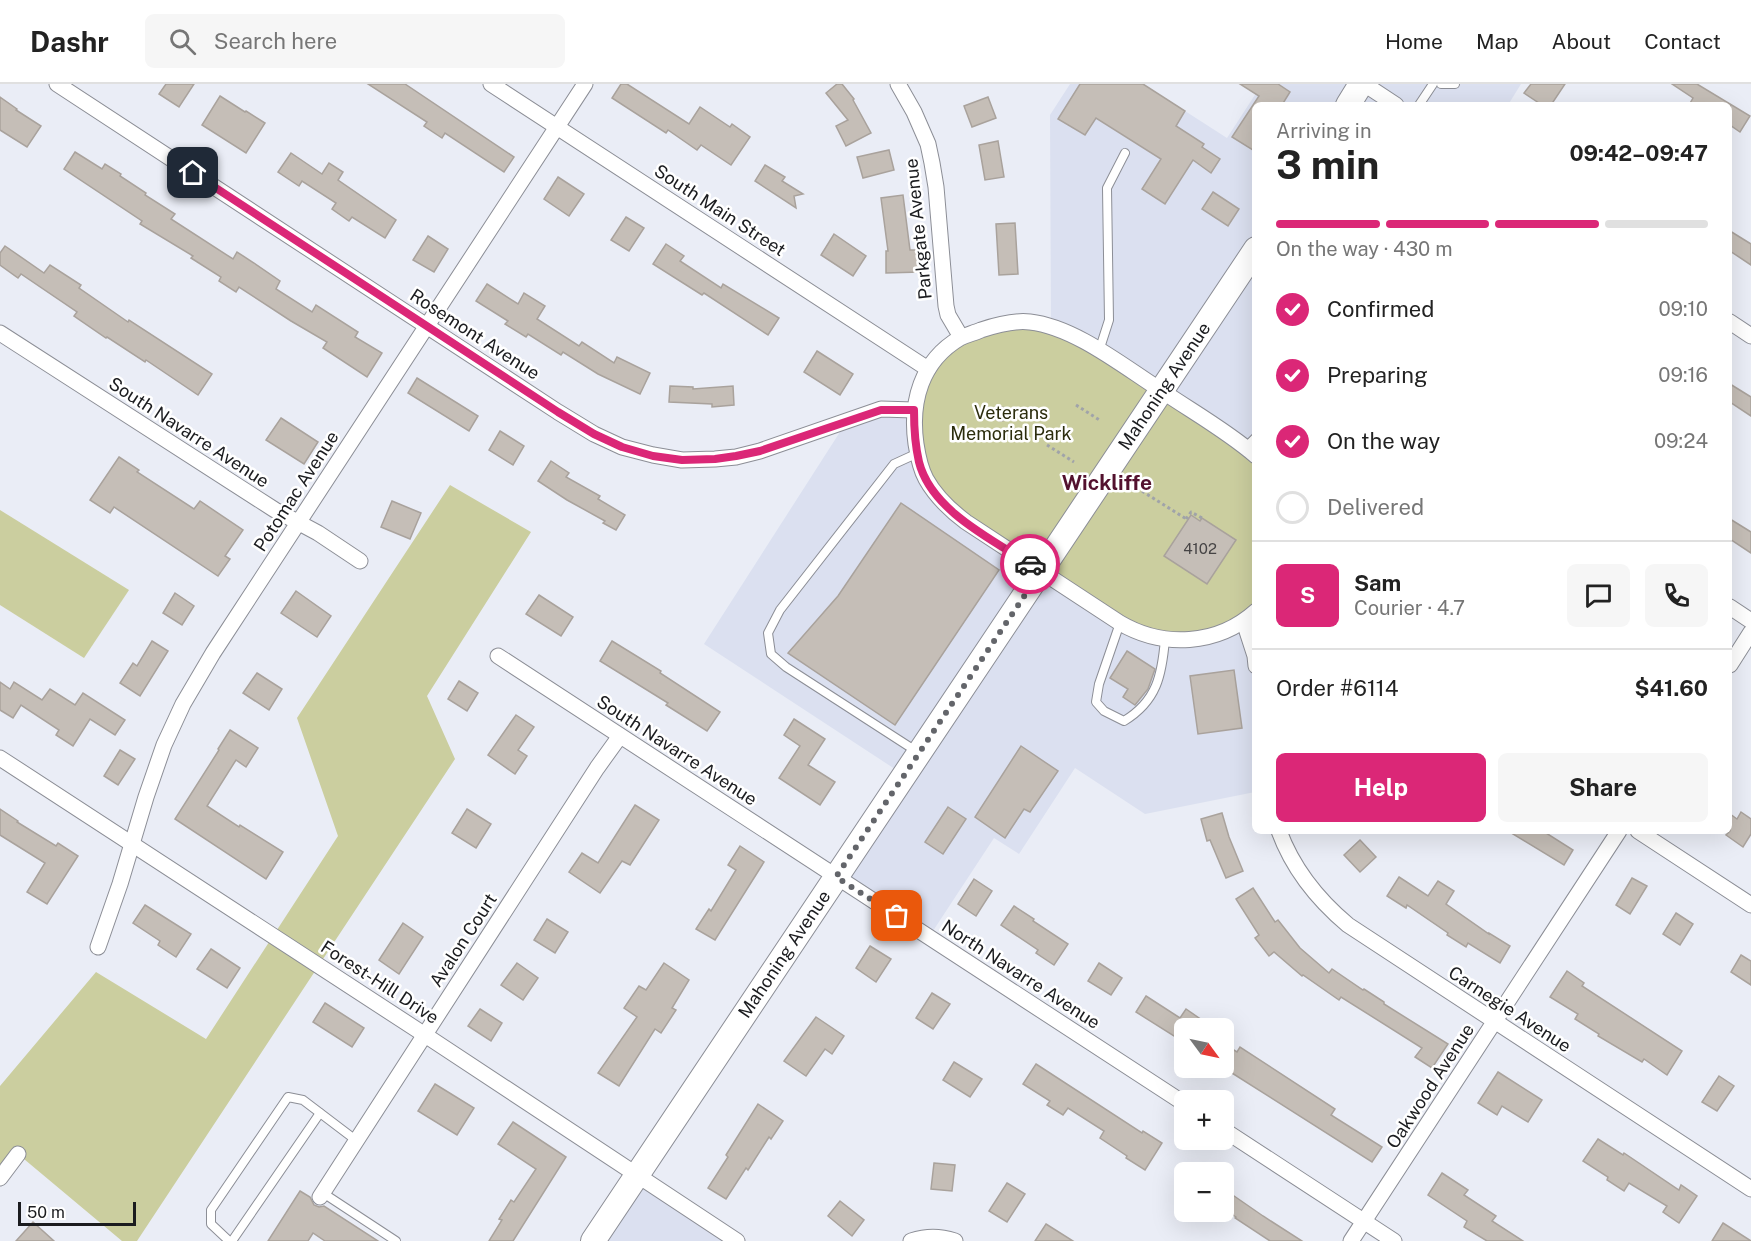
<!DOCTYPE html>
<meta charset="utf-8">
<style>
:root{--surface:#fff;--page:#f6f6f6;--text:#222;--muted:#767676;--line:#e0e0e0;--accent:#db2777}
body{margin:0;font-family:"Public Sans",sans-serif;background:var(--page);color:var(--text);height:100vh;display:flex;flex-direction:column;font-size:22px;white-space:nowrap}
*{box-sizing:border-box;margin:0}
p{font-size:20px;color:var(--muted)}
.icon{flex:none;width:33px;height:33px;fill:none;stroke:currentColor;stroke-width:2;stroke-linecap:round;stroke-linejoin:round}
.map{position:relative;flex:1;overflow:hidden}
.panel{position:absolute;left:1252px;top:18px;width:480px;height:732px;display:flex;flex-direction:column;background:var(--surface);border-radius:9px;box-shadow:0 6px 24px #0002}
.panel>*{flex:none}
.needle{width:39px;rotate:123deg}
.tools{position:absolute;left:1174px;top:934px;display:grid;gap:12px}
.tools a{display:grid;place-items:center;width:60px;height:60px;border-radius:9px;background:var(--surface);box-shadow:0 6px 24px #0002;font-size:30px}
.scale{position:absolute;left:18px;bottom:15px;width:118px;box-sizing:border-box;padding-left:6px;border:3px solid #1b1c1f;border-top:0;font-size:16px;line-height:21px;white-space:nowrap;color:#1b1c1f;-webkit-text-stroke:4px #fff;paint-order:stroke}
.pin{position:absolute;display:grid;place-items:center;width:51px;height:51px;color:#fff;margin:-26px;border-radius:12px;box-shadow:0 3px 9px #0006}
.courier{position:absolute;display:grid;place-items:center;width:60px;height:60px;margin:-30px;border:4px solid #db2777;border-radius:50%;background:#fff;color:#222;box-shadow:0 2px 8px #0007}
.head em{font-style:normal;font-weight:700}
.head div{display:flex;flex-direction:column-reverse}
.head{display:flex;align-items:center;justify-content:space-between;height:102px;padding:0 24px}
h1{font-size:39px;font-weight:700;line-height:45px}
.bar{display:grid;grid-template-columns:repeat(4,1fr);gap:9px 6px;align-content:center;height:72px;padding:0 24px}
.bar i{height:8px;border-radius:4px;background:var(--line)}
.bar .active{background:var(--accent)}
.bar p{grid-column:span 4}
.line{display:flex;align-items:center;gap:15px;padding:0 24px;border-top:2px solid var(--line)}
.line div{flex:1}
.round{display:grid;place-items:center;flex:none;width:63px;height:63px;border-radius:9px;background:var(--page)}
ol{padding:0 24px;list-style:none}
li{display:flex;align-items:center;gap:18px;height:66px}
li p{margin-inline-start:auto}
li .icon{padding:6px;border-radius:50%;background:var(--accent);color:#fff;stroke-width:4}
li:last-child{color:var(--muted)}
li i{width:33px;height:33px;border:3px solid var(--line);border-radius:50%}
.action{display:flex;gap:12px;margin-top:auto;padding:12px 24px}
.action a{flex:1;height:69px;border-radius:9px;background:var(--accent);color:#fff;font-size:24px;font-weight:700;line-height:69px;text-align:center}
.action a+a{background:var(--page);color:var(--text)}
header{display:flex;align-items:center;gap:36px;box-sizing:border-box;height:84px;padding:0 30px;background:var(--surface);border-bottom:2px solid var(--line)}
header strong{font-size:28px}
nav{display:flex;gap:33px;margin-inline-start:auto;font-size:21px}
.search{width:420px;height:54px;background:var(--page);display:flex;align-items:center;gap:15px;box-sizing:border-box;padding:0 21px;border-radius:9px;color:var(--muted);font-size:22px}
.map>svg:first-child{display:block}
</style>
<header>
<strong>Dashr</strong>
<div class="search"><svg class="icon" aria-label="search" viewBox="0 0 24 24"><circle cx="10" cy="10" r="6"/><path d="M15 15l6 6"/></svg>Search here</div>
<nav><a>Home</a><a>Map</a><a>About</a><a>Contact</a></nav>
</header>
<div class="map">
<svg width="1751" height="1157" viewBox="0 0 1751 1157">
<rect width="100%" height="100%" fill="#eaedf6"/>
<!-- built -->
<g fill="#dbe0f0">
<polygon points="1070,0 1143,0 1227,54 1262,0 1521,0 1508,21 1256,21 1256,368 1051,241 1050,31"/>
<polygon points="914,326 1255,527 1255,708 1145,730 1075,684 1019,770 994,754 929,853 836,793 904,691 704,560 847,337"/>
<polygon points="637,1090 737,1157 593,1157"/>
</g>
<!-- green -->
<g fill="#cbce9f">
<polygon points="1051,241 1255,372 1255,527 1244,538 1162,555 966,438 919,379 922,295 938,272 991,243"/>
<polygon points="450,401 531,448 427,612 455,675 137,1157 122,1157 18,1070 0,1094 0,1002 96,888 206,955 338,752 297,634"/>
<polygon points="0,426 129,506 84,574 0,521"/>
</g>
<!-- building -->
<g fill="#c5beb7" stroke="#a9a29c" stroke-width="1.5">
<polygon points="166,0 194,0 179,23 159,10"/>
<polygon points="368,0 405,0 514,73 504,88 445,49 442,54 424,42 427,38"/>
<polygon points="621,0 627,0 689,40 700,23 730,43 732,40 750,53 731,81 701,61 697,66 668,46 666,49 612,14"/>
<polygon points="837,0 842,0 854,15 853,16 871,49 846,62 836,42 848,36 826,9"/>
<polygon points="1080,0 1143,0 1185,27 1176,42 1204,60 1202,63 1220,75 1211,89 1193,76 1165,120 1142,105 1161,75 1096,34 1085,51 1058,35"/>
<polygon points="1240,0 1278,0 1290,8 1282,21 1256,21 1256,68 1232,53 1259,12"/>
<polygon points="1531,0 1565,0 1551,21 1542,21 1524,9"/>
<polygon points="1672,0 1697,0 1750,32 1740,48 1730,41 1730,21 1689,21 1693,14"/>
<polygon points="220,12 245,28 246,27 265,39 246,69 202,41"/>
<polygon points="0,13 17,25 16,26 41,42 27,63 0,46"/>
<polygon points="988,13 996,34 972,43 964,22"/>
<polygon points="998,57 1004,93 985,96 979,61"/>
<polygon points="889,66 894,86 863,94 857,73"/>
<polygon points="75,68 102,85 105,80 121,90 120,92 146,109 145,111 175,130 171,135 233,175 237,168 254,179 280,197 276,205 312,228 316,221 358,248 355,253 382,269 367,293 323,264 327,258 291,237 239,203 236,208 219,197 221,193 191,174 193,172 140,140 142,137 64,85"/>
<polygon points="291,69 322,90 329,79 343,88 338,96 396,136 385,154 352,133 349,137 332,125 336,119 302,97 299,102 278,88"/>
<polygon points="765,81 785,93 782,97 803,110 794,112 796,124 755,97"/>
<polygon points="558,93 584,110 569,132 544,115"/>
<polygon points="1213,108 1239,125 1228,142 1202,125"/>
<polygon points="903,111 910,166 920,166 920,188 886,189 886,167 888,167 881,114"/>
<polygon points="626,133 644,144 629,167 611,156"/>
<polygon points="1015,139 1018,190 999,191 996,140"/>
<polygon points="1730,147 1751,160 1751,181 1730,167"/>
<polygon points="834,150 866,172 853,192 821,171"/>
<polygon points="428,152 448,165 434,188 413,176"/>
<polygon points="666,160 684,172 680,177 721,204 723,200 779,234 768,251 704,209 702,211 653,180"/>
<polygon points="5,162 44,189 50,181 81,201 79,204 128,238 129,236 212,290 198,311 146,276 145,278 107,253 106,254 74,232 77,228 21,190 18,194 0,181 0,169"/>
<polygon points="487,200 518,220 524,209 545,222 537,235 579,262 582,258 614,279 617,273 650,289 640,310 598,290 563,268 561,271 528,250 526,253 505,240 508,237 476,217"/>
<polygon points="817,267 853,290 840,311 804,288"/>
<polygon points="417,294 478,332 469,347 408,309"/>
<polygon points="1730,300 1751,313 1751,332 1730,318"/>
<polygon points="670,302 693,303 693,305 733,302 734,321 712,323 712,320 669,318"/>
<circle cx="1001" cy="330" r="7"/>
<polygon points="281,334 318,358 304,380 266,356"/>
<polygon points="500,347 524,362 513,381 489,366"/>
<polygon points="119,373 139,386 137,388 194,425 200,417 243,446 225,472 230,475 218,492 114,423 110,429 90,416"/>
<polygon points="551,377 569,389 566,393 600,412 598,415 625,431 616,446 603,439 605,437 567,416 538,397"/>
<polygon points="392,417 421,429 410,455 381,443"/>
<polygon points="901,419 999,486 895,641 788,569 838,512"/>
<polygon points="1191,431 1200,437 1202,434 1236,456 1207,500 1164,472"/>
<polygon points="1730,435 1751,448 1751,469 1730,455"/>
<polygon points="296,507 331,532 317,553 281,529"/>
<polygon points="175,509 194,522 182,541 163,529"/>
<polygon points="539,511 573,533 561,552 526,530"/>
<polygon points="152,557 168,567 140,612 120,599 133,579 137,582"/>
<polygon points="612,557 661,587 660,589 720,628 707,647 666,621 668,619 600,577"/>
<polygon points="1127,567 1155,585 1148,605 1135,621 1123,613 1128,605 1110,594"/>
<polygon points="1234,586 1242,644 1198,650 1190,592"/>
<polygon points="257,589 282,605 269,626 243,609"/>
<polygon points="459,597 478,609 467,627 448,615"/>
<polygon points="0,598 10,605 14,598 42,616 50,605 75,621 83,609 125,636 115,651 90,635 73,662 56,651 59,646 21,621 13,634 0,626"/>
<polygon points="516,631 534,643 518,666 527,672 515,690 488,671"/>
<polygon points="794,635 825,655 808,681 835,698 820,721 779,694 800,662 784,651"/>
<polygon points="230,646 258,664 246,683 236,676 207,722 239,743 240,741 283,768 266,795 175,735 219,666 218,665"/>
<polygon points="1021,662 1058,687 1030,728 1024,725 1005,754 975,733"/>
<polygon points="120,666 135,675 118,701 104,692"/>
<polygon points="635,721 659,736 630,781 622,777 600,809 569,788 582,769 598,779"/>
<polygon points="948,723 966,735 943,770 925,758"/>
<polygon points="0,725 18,737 17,738 56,762 58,759 78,772 47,820 27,808 45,779 0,751"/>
<polygon points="467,725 491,740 476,764 452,749"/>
<polygon points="1741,728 1751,735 1751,750 1743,763 1726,751 1730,747 1730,730 1737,735"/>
<polygon points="1222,729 1229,753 1243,787 1226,794 1210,756 1207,757 1201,735"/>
<polygon points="1508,747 1543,747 1573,766 1564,781"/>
<polygon points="1360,756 1376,773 1360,788 1344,771"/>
<polygon points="740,762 764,778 715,856 696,845 709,825 711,827 736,786 728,781"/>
<polygon points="1399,793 1428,812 1438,797 1454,807 1446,820 1489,850 1489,849 1510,862 1500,879 1468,859 1466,863 1447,851 1448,849 1407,821 1406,824 1387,812"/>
<polygon points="1632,794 1647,802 1630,830 1616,821"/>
<polygon points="974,795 992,807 976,832 958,820"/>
<polygon points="1253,804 1275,838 1278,836 1300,864 1329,889 1332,885 1363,906 1364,905 1384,918 1384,920 1448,960 1432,984 1415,973 1422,964 1341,913 1339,916 1303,891 1302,892 1274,868 1269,872 1255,854 1259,851 1236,815"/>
<polygon points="145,821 191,850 176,873 158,861 160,857 133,839"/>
<polygon points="1014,822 1034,835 1033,837 1068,860 1054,881 1036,869 1038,866 1001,841"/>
<polygon points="1676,829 1693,840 1680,861 1663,850"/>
<polygon points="547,835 568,848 555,869 534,856"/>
<polygon points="403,839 423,853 399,890 379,876"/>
<polygon points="870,862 891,875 876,898 856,884"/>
<polygon points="211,865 240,884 227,904 197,885"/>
<polygon points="1741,871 1751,877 1751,901 1731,888"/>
<polygon points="517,879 538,894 523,916 501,901"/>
<polygon points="664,879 689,896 672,924 676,926 661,949 655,945 619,1002 598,989 637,933 624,924 639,902 646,906"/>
<polygon points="1099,879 1122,894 1111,911 1088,897"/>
<polygon points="1567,887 1584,899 1582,902 1682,967 1667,991 1644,975 1642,978 1598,952 1599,950 1575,935 1578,930 1550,913"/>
<polygon points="932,909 950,920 933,945 916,934"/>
<polygon points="1146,912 1180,934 1186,925 1215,945 1185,945 1185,959 1136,928"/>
<polygon points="325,919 364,944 352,963 313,938"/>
<polygon points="480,925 502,939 491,957 468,942"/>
<polygon points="816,933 844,952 832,970 825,965 806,992 784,977"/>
<polygon points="1224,960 1237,968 1240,963 1335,1025 1331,1031 1382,1063 1372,1078 1224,984"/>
<polygon points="954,978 982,995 970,1013 943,996"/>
<polygon points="1036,980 1142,1049 1143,1047 1162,1059 1145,1086 1126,1074 1127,1072 1100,1054 1104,1047 1068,1024 1063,1031 1047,1021 1050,1017 1023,1000"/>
<polygon points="1498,988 1542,1016 1528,1038 1502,1022 1497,1031 1478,1019"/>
<polygon points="1719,992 1734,1002 1717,1027 1702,1018"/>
<polygon points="435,1000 474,1024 457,1051 418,1027"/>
<polygon points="758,1020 783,1037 771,1055 769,1053 748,1086 746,1084 726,1115 708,1104 728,1073 726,1071"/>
<polygon points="513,1038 566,1073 513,1157 489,1157 502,1136 499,1135 511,1116 514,1118 536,1085 498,1060"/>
<polygon points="1598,1055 1623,1071 1624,1069 1679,1106 1681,1101 1697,1112 1679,1139 1663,1128 1667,1122 1629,1099 1624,1107 1607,1096 1608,1093 1583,1077"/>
<polygon points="934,1079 955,1081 952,1107 931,1105"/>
<polygon points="1442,1089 1468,1106 1464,1111 1496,1132 1492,1137 1523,1157 1487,1157 1464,1143 1467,1137 1428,1111"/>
<polygon points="1007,1099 1025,1110 1007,1138 989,1127"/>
<polygon points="1224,1105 1263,1132 1302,1157 1270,1157 1235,1134 1236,1133 1224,1125"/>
<polygon points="300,1107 310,1113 314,1121 319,1123 324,1122 378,1157 325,1157 313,1149 308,1157 268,1157"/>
<polygon points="840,1117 864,1136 852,1152 828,1132"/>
<polygon points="33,1138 54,1157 16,1157"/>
<polygon points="1723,1139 1751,1157 1712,1157"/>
<polygon points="1046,1140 1073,1157 1035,1157"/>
</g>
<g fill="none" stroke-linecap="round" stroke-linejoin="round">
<!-- lane casing -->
<g stroke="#8c8e96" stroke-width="10">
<g id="lane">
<polyline points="1441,0 1455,0"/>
<polyline points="1419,21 1433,0"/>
<polyline points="1099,267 1109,236 1107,104 1125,69"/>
<polyline points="1246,363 1256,353"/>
<path d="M 1120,539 L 1099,600 L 1096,618 L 1104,627 L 1124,637 C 1157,617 1162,591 1165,555"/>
<polyline points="916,667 786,583 771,570 768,549 780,526 894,380 918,369"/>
<polyline points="323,1109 396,1157"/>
<polyline points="229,1157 211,1140 211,1126 288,1013 303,1016 357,1057"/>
<polyline points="232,1157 320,1029"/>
</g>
</g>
<!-- street casing -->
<g stroke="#8c8e96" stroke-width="17">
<g id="street">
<polyline points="57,0 558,328 594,350 622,363 653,371 682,376 715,375 736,373 760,367 881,325 914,326"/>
<polyline points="491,0 928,285"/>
<polyline points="898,0 914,28 928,60 932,79 936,103 946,222 948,231 961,253"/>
<polyline points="1364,0 1396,21"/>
<polyline points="1730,238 1751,252"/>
<polyline points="0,249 275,426 318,449 360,477"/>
<path d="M 1256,372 C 1227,347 1193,328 1162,307 C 1124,283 1075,243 1030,238 C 1014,236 996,241 981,246 C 974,249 966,251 960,254 C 921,277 910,318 916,360 C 918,373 920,384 926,395 C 936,413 950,426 966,438 L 1120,539 C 1163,564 1217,562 1256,527"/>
<polyline points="1730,523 1751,537"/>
<polyline points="1244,538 1255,572 1256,582"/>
<polyline points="498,572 1185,1020"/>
<polyline points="1730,581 1751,548"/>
<polyline points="0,674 425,951 737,1157"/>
<path d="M 1279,747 C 1293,785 1317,815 1348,841 L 1751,1105"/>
<polyline points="1638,747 1751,821"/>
<polyline points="98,863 120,800 146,713 164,661 183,620 213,569 585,0"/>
<polyline points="1224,1046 1394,1157"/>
<polyline points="0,1094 18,1070"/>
<polyline points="320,1113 597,684 620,652"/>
<path d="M 911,1157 C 927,1152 939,1152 955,1157"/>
<polyline points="1351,1157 1619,747"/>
</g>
</g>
<!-- primary casing -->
<g stroke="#8c8e96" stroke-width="26">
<g id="primary">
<polyline points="1348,21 1361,0"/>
<polyline points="593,1157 1256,165"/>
</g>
</g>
<!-- path -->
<g stroke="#a0a3a9" stroke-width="3" stroke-dasharray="3 3" stroke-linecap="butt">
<polyline points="1076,321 1101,337"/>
<polyline points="1047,361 1074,378"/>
<polyline points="1137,404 1188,436"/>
<polyline points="1186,435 1191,428 1202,434"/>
</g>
<!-- lane -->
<use href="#lane" stroke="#fff" stroke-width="8"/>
<!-- street -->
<use href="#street" stroke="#fff" stroke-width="15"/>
<!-- primary -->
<use href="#primary" stroke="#fff" stroke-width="24"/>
</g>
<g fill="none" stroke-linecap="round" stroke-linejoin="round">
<!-- done -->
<polyline stroke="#63656a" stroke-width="6" stroke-dasharray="0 10.8" points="897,832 836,793 1041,487 1030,480"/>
<!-- route -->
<path stroke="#db2777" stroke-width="8" d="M 193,89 L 558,328 L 594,350 L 622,363 L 653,372 L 682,376 L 715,375 L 736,372 L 760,367 L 881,326 L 914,326 C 914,343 915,361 919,378 C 931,426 991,455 1030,480"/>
</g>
<g text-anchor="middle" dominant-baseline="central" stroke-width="5" stroke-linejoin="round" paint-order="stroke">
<!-- number labels -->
<g font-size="15" fill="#464445">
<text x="1200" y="464">4102</text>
</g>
<!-- street labels -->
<g font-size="18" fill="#1b1c1f" stroke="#fff">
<text transform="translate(720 126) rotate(33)">South Main Street</text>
<text transform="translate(918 145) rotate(-96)">Parkgate Avenue</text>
<text transform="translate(475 250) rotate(33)">Rosemont Avenue</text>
<text transform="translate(1164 302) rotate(-56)">Mahoning Avenue</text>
<text transform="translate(189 348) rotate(33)">South Navarre Avenue</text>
<text transform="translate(296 407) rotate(-57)">Potomac Avenue</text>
<text transform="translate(677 666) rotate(33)">South Navarre Avenue</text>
<text transform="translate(463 856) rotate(-57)">Avalon Court</text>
<text transform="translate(784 870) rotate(-56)">Mahoning Avenue</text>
<text transform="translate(1021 890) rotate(33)">North Navarre Avenue</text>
<text transform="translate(380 898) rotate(33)">Forest-Hill Drive</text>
<text transform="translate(1510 925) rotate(33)">Carnegie Avenue</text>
<text transform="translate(1430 1002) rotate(-57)">Oakwood Avenue</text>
</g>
<!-- park labels -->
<g font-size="18" fill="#2c2d0d" stroke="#fff">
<text x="1011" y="328">Veterans<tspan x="1011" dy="21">Memorial Park</tspan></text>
</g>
<!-- quarter labels -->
<g font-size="21" font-weight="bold" fill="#53112e" stroke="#fff">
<text x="1107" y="398">Wickliffe</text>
</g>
</g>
</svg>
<div class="tools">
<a><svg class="needle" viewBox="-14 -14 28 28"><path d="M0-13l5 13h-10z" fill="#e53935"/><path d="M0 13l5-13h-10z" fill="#767676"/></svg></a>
<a>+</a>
<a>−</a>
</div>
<div class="scale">50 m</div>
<div class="pin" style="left:897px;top:832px;background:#ea580c"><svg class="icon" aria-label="bag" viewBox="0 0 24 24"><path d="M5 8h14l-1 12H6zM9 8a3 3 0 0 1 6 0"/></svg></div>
<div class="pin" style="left:193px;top:89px;background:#1f2937"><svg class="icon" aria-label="home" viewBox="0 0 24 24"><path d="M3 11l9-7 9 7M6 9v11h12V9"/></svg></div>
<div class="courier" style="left:1030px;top:480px"><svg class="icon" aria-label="car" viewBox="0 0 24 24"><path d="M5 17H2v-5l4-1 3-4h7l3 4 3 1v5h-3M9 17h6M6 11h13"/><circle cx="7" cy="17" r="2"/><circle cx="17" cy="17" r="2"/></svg></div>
<section class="panel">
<div class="head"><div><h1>3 min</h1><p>Arriving in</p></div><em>09:42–09:47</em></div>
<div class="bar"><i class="active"></i><i class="active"></i><i class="active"></i><i></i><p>On the way · 430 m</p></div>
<ol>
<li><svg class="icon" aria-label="check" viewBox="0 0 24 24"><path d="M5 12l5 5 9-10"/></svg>Confirmed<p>09:10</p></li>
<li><svg class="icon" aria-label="check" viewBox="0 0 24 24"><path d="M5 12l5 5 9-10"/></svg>Preparing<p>09:16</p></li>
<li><svg class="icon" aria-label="check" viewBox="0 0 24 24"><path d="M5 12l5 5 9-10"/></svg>On the way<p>09:24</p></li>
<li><i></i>Delivered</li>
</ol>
<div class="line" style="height:108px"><b class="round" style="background:var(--accent);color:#fff">S</b><div><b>Sam</b><p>Courier · 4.7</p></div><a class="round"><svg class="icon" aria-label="chat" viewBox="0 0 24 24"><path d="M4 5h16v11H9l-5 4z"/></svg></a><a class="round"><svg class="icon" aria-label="phone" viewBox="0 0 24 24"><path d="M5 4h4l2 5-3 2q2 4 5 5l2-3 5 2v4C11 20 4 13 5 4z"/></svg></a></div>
<div class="line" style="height:78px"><div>Order #6114</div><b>$41.60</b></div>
<div class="action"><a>Help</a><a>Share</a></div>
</section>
</div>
